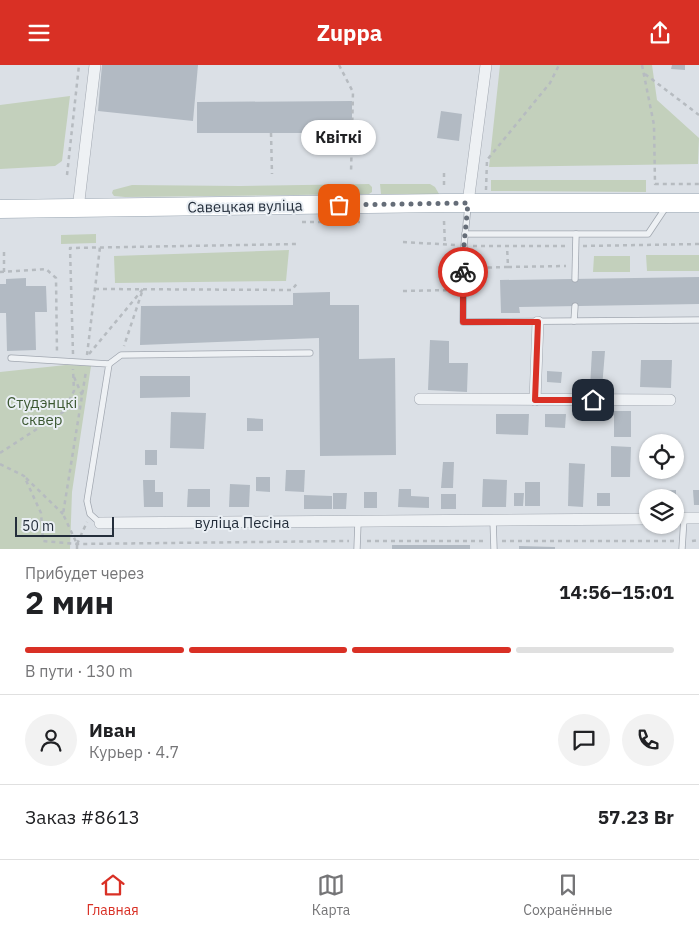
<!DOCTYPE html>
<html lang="ru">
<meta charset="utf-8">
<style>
:root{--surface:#fff;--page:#f2f2f2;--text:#202124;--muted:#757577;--line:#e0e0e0;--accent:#d93025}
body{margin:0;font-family:"IBM Plex Sans",sans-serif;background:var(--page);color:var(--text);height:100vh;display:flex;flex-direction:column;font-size:19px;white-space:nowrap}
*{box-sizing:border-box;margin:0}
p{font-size:16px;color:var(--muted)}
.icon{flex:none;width:28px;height:28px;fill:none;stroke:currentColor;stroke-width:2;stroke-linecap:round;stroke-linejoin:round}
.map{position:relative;height:484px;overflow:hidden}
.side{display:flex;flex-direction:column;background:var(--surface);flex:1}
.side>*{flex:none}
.buttons{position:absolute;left:639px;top:369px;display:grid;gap:10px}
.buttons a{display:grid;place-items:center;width:45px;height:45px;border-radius:50%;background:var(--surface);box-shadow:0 1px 4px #0004;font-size:25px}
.scale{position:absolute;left:15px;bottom:12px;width:99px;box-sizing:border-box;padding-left:5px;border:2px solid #252f3c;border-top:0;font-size:14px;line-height:18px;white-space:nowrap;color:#252f3c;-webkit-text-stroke:4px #eaeff4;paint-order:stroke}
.pin{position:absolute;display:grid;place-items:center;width:42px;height:42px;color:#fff;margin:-21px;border-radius:10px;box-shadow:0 2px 8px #0006}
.courier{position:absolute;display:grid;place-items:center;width:50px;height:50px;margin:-25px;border:4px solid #d93025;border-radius:50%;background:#fff;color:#222;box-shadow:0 1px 6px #0007}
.bubble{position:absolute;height:35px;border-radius:18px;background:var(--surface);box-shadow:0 1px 4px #0004;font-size:16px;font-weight:800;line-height:35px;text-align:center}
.headline em{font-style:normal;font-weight:800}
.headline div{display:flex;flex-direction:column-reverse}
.headline{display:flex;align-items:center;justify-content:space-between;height:85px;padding:0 25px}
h1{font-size:32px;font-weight:800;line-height:38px}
.bar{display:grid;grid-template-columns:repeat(4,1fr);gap:8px 5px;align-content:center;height:60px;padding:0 25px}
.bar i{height:6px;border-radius:4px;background:var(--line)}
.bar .current{background:var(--accent)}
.bar p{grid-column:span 4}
.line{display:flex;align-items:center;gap:12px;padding:0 25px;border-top:1px solid var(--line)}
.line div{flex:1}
.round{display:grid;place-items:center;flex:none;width:52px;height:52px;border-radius:26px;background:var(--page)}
header{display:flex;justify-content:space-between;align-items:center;height:65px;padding:0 25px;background:var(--accent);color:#fff;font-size:22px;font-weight:800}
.dock{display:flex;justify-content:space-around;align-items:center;height:70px;border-top:1px solid var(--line);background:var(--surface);font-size:14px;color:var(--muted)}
.dock a{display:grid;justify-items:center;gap:2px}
.dock .current{color:var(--accent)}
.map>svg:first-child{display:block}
</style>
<header><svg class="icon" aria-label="menu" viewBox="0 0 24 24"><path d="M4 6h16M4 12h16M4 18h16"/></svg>Zuppa<svg class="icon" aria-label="share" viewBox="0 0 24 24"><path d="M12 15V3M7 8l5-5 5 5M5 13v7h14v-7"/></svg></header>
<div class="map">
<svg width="699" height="484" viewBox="0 0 699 484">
<rect width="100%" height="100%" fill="#dbe0e6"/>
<!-- green -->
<g fill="#c3d0bc">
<polygon points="500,0 652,0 657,35 699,73 698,99 489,102"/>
<polygon points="70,31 62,96 55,101 0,104 0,40"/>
<polygon points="491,115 646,115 646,127 491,126"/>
<polygon points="369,119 372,122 372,127 369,129 125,132 114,131 112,128 113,125 132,120 240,121"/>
<polygon points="380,119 430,119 435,122 439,129 381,129"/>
<polygon points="96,169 96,178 61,179 61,170"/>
<polygon points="289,185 286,216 115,218 114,191"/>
<polygon points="646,190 699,190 699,206 647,206"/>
<polygon points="594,191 630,191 630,207 593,207"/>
<polygon points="66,300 91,301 72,427 70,484 0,484 0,307"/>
</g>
<!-- building -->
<g fill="#b2bac3">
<polygon points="102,0 198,0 193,56 98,46"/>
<polygon points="672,0 685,0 685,5 671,4"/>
<polygon points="352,36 352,68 197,68 197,37"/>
<polygon points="441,46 462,49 459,76 437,73"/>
<polygon points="699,212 699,239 519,242 520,248 501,248 500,215"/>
<polygon points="26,213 26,221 46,221 47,247 35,247 36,285 7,286 6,248 0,248 0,219 6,219 6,214"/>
<polygon points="330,227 330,240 359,240 359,294 395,293 396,390 320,391 319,273 140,280 141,241 293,240 293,228"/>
<polygon points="430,275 449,276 449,298 468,298 467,327 428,325"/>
<polygon points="592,286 605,286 602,323 590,322"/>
<polygon points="641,295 672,295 671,323 640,322"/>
<polygon points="547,306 562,307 561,318 547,317"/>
<polygon points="140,311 190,311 190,332 140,333"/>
<rect x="614" y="346" width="17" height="26"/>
<polygon points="171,347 206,348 204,384 170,383"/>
<polygon points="496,349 529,349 528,370 496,369"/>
<polygon points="545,349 566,349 565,363 545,362"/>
<polygon points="247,353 263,354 263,366 247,366"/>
<polygon points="611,381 631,382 630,412 611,412"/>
<rect x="145" y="385" width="12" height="15"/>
<polygon points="443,397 454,397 453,423 441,423"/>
<polygon points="569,398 585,399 583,442 568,441"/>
<polygon points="286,405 305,405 304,427 285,426"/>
<polygon points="256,412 270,412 270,427 256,426"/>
<polygon points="483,414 507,415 506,442 482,442"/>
<polygon points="143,415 155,415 155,427 163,427 163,442 144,442"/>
<rect x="525" y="417" width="15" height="24"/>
<polygon points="230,419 250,420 249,442 229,442"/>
<polygon points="188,424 210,424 210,442 187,442"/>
<polygon points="399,424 411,424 411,431 429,432 429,443 398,442"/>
<polygon points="676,425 676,432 653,432 653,426"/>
<polygon points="693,425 699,425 699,440 694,440"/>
<rect x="364" y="427" width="13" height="16"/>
<polygon points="333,428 347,428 346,444 333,444"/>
<polygon points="514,428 524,428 523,441 514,441"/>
<rect x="597" y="428" width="13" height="13"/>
<rect x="441" y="429" width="15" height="15"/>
<polygon points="304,430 332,431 332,444 304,444"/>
<rect x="392" y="480" width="78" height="4"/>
<polygon points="519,481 555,482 555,484 519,484"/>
</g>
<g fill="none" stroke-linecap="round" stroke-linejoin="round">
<!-- service casing -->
<g stroke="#a1a7b0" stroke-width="7">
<g id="service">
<polyline points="468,141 464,180 463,257 699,255"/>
<polyline points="465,169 648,169 666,142"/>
<polyline points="575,214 576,169"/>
<polyline points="574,256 575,241"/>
<polyline points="11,293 109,299 87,436 90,449 100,458"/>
<polyline points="109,299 121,290 310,288"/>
<polyline points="493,455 494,484"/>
<polyline points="357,484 358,457"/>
<polyline points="682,484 684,453"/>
</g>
</g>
<!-- minor casing -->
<g stroke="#a1a7b0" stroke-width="12">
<g id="minor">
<polyline points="468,138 486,0"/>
<polyline points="78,144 95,0"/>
<polyline points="420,334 670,335"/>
<polyline points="535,335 538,257"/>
<polyline points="675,453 699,453"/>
<polyline points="100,458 648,454"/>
</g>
</g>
<!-- primary casing -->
<g stroke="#9aa6b2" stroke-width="19">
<polyline id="primary" points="0,144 444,138 699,138"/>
</g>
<!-- path -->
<g stroke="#b6bbc0" stroke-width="2.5" stroke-dasharray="4 4" stroke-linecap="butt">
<polyline points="339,0 353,27 351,108"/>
<polyline points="642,0 654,60 655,119 699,119"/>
<polyline points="645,9 699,50"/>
<polyline points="271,68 272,109"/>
<polyline points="444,108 444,124"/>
<polyline points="67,110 79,0"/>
<polyline points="486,125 487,95 550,18 559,0"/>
<polyline points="444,156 445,180"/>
<polyline points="302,157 360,157"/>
<polyline points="403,177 455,180"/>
<polyline points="473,181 568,181"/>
<polyline points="583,181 699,179"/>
<polyline points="508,202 566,201"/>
<polyline points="472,203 508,202 507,181"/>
<polyline points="0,207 46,204 56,213 57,288"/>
<polyline points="4,207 4,183"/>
<polyline points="95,224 292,225 298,217"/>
<polyline points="403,226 454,225"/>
<polyline points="73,289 70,183 299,179"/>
<polyline points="89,289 143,224 124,281"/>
<polyline points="87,290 100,182"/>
<polyline points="74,312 82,330"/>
<polyline points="0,388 63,347 74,326 73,304"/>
<polyline points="0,399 24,411 41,448 43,476 77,479 349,476"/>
<polyline points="26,413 63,449"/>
<polyline points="367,476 486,476"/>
<polyline points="502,476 674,476"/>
<polyline points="692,476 699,475"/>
<polyline points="77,479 87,457"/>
<polyline points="77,484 77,479 63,449 86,306"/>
</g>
<!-- service -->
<use href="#service" stroke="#eef1f4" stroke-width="5.5"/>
<!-- minor -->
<use href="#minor" stroke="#eef1f4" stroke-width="11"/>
<!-- primary -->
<use href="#primary" stroke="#fff" stroke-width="18"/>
</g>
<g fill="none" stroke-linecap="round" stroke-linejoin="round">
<!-- done -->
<polyline stroke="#656d78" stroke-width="5" stroke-dasharray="0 9" points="339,140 468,138 464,180 463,207"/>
<!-- route -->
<polyline stroke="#d93025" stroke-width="6" points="463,207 463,257 538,257 535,335 593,335"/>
</g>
<g text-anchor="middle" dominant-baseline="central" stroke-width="4" stroke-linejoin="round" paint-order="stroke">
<!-- street labels -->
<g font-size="15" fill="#252f3c" stroke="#eaeff4">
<text transform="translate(245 141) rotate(-1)">Савецкая вуліца</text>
<text x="242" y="457">вуліца Песіна</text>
</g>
<!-- park labels -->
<g font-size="15" fill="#3c5832" stroke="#eaeff4">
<text x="42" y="337">Студэнцкі<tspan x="42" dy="17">сквер</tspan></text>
</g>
</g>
</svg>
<div class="buttons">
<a><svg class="icon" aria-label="locate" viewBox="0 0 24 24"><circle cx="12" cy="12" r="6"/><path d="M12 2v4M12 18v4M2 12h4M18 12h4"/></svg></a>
<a><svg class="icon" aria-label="layers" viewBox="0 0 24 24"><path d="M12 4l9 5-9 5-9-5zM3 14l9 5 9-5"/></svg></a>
</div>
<div class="scale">50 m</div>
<div class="pin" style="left:339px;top:140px;background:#ea580c"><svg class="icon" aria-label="bag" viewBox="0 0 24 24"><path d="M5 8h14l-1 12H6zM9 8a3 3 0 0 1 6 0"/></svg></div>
<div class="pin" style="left:593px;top:335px;background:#1f2937"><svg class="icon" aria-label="home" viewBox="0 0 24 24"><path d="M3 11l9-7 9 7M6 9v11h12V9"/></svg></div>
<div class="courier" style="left:463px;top:207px"><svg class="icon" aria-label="bike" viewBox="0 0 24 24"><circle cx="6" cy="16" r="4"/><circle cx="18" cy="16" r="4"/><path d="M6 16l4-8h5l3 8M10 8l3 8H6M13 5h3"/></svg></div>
<div class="bubble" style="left:301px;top:55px;width:75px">Квіткі</div>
</div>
<section class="side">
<div class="headline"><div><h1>2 мин</h1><p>Прибудет через</p></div><em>14:56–15:01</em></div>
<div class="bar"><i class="current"></i><i class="current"></i><i class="current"></i><i></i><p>В пути · 130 m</p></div>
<div class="line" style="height:90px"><a class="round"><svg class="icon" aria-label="person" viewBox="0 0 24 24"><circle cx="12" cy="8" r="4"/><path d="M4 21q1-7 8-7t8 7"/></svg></a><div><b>Иван</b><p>Курьер · 4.7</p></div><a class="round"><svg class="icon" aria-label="chat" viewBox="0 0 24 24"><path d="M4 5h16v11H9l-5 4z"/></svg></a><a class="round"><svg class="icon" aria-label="phone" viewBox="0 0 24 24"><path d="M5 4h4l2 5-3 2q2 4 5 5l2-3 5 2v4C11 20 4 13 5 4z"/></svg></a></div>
<div class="line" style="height:65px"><div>Заказ #8613</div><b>57.23 Br</b></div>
</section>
<nav class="dock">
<a class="current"><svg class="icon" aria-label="home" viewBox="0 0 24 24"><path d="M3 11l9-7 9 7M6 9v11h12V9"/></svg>Главная</a>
<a><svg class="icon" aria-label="map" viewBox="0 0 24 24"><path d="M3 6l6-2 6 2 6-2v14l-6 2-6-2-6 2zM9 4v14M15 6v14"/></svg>Карта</a>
<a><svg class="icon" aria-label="saved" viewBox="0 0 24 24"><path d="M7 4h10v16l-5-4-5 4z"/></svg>Сохранённые</a>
</nav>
